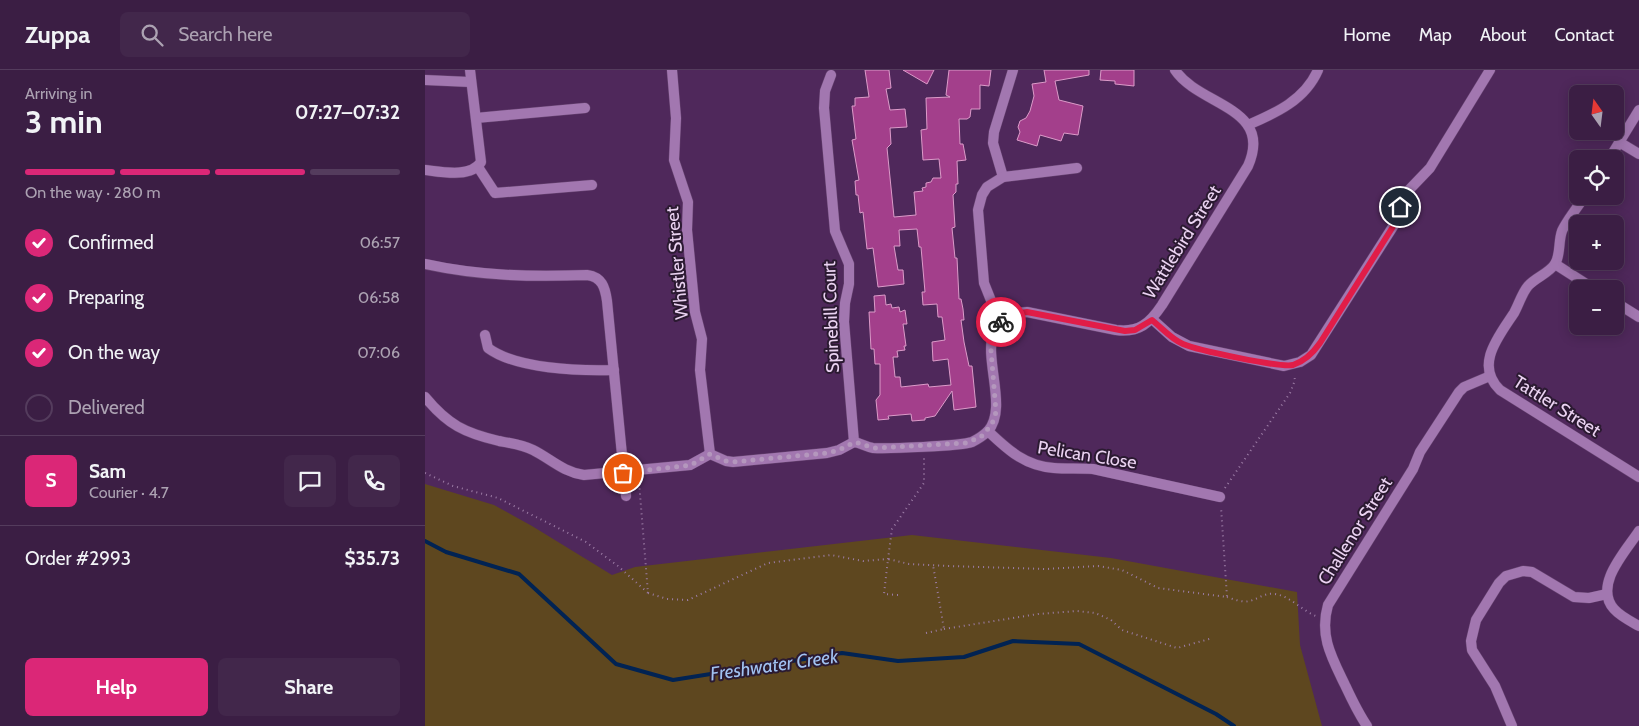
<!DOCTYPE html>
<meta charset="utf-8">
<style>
:root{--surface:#3b1e44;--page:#42274b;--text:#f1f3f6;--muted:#aca2b2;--line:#543c5d;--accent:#db2777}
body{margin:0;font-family:Cabin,sans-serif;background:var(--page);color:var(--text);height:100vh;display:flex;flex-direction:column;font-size:19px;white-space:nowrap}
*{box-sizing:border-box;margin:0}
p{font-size:16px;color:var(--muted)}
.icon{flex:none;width:28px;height:28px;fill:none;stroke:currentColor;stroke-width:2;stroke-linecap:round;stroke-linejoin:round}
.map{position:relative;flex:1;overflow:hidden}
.drawer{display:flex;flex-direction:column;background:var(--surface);width:425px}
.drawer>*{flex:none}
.needle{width:32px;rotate:346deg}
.tools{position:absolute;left:1144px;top:15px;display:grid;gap:10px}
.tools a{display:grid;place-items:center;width:55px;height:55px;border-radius:8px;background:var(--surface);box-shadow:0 2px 12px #0003,0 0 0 1px var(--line);font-size:25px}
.pin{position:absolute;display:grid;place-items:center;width:42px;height:42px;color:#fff;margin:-21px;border:2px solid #fff;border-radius:50%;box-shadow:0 1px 5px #0007}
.courier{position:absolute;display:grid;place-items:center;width:50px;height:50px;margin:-25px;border:4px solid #e11d48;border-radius:50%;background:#fff;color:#222;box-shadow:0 1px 6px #0007}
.head em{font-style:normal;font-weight:700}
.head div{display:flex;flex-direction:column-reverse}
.head{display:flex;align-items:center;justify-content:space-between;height:85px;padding:0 25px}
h1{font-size:32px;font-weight:700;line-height:38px}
.bar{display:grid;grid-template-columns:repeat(4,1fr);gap:8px 5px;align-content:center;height:60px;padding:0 25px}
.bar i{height:6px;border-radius:4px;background:var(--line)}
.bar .active{background:var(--accent)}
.bar p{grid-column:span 4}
.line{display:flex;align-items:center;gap:12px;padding:0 25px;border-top:1px solid var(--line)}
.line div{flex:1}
.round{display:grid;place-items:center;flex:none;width:52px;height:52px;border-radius:8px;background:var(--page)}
ol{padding:0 25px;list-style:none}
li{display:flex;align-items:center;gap:15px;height:55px}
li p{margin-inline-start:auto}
li .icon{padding:5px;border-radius:50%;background:var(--accent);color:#fff;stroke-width:4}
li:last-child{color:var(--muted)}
li i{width:28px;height:28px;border:2px solid var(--line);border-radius:50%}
.primary-button{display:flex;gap:10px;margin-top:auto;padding:10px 25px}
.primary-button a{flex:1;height:58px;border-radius:8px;background:var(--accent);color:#fff;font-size:20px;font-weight:700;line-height:58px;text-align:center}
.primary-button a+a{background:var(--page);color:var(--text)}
header{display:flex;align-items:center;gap:30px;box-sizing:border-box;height:70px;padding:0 25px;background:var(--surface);border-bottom:1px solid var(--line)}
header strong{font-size:24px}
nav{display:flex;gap:28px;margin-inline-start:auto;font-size:18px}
.search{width:350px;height:45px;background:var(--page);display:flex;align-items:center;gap:12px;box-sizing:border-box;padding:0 18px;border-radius:8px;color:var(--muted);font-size:19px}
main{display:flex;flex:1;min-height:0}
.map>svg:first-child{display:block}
</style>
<header>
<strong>Zuppa</strong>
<div class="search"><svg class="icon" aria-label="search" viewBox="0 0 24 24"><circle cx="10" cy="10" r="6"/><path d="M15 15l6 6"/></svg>Search here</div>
<nav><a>Home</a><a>Map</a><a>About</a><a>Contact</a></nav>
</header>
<main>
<section class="drawer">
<div class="head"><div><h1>3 min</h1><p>Arriving in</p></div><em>07:27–07:32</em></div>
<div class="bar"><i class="active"></i><i class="active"></i><i class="active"></i><i></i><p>On the way · 280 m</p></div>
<ol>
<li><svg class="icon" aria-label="check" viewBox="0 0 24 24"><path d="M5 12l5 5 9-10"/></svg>Confirmed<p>06:57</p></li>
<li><svg class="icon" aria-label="check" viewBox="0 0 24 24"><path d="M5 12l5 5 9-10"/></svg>Preparing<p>06:58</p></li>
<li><svg class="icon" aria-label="check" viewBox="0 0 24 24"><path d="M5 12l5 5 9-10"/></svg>On the way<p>07:06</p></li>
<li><i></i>Delivered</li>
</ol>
<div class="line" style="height:90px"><b class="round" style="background:var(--accent);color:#fff">S</b><div><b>Sam</b><p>Courier · 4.7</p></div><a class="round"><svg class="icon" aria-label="chat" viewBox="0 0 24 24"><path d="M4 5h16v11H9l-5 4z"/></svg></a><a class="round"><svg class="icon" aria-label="phone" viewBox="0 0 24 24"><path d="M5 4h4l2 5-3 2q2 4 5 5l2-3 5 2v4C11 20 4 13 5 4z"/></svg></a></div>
<div class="line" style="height:65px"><div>Order #2993</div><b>$35.73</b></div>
<div class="primary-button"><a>Help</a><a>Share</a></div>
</section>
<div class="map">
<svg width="1214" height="656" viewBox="0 0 1214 656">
<rect width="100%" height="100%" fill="#4f285b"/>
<!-- green -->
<polygon fill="#5e471f" points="0,414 69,435 107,456 187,505 210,497 487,465 686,488 872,522 875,575 897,656 0,656"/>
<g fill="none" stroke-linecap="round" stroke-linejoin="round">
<!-- stream -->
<polyline stroke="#012353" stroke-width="4" points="0,471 21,482 94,504 191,594 248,610 417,583 473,591 539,587 588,571 654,574 791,644 809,656"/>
</g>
<!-- building -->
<g fill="#a33f8b" stroke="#dc9bc9">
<polygon points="440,0 464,0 466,18 461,19 465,40 480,39 482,57 465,58 466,74 462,78 469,147 491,145 489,122 498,121 497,118 501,117 501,113 506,112 508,108 516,108 514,89 498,90 496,60 502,59 501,28 525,27 521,25 524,0 566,0 564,16 555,15 555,39 546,39 545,47 542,49 534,49 535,74 538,74 541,90 532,91 533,114 531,114 531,122 528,125 530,157 527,158 530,188 532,188 534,229 536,229 538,239 539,250 536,250 539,272 544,296 547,296 551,337 529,340 527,321 510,346 500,348 500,350 487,351 486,344 463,346 464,349 453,350 451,330 455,325 455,294 450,294 449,279 446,279 444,242 450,242 449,226 460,225 461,235 466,234 467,238 474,237 475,242 480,240 482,254 478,254 481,276 479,276 480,280 472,281 473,287 468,287 470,307 475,307 476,317 503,314 504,317 526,315 523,289 508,291 507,272 520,270 517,247 513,247 512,234 498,235 497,222 500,222 496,177 494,177 492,159 474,160 475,176 469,176 473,200 478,200 479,214 453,217 448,178 442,179 438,142 435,143 433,125 431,125 430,111 434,110 427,70 431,69 427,36 430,36 430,28 444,27"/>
<polygon points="478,0 509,0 502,14"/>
<polygon points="619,0 664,0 664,5 630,11 634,30 658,36 653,65 639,63 636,71 615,65 612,76 592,70 595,62 593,57 595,51 601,48 605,41 609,26 607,14 621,12"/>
<polygon points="676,0 709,0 709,16 690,14 690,11 675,10"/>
</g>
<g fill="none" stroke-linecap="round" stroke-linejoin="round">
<!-- minor casing -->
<g stroke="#674471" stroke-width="11">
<g id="minor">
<polyline points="247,0 251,48 249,90 263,132 262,160 270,242 277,269 275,300 285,384"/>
<polyline points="406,5 400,21 399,38 410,161 424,194 424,214 420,233 419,252 429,372"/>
<polyline points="0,10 45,12"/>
<polyline points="51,48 160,38"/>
<path d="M 823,55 C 851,43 880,30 893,0"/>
<polyline points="1194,72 1214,84"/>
<polyline points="1184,89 1214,40"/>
<polyline points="53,97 70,123 167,115"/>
<path d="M 0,100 C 17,102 46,108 56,92 L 45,0"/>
<polyline points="578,107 568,73 569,62 588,0"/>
<path d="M 1160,126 C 1154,135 1140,153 1137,161 C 1133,172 1136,184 1130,194 C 1123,204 1111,207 1103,216 C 1097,223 1094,234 1089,243 C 1074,266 1049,295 1075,320 L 1214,407"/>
<path d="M 0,194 C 54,206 107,207 162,205 C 177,207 180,217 182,231 L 201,426"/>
<polyline points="1130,194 1169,219"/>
<polyline points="1190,232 1214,247"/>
<polyline points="727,249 747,267 764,276 859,296 875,292 886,285 969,155 982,122 1005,98 1065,0"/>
<polyline points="579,250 569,238 559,213 553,140 557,125 562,117 578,107 652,98"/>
<path d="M 60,265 L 63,278 C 91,299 154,301 189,300"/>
<path d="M 0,327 C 23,355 40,363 74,371 C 85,373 98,375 108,380 C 126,389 138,402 159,405 L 265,395 L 285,384 L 301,391 L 308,392 L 402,383 L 414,380 L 429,372 C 436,373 441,377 448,378 C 462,379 536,376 547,372 C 553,369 559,365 563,361 C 591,329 532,247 602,242 L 691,260 C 714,263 725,253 737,235 L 823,96 C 849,37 774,36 750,0"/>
<path d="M 563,361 C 583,380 600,396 629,398 C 642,399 654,398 668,399 L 795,427"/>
<path d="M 1214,461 C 1201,481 1168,515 1189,539 C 1195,546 1205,551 1214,556"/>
<path d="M 942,656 C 933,643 927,630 920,615 C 907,588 894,566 903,535 L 988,399 L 995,382 L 1034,322 L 1039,317 L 1065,306"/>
<polyline points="1087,656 1070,616 1047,580 1046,571 1051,550 1074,513 1081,506 1098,501 1107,502 1149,527 1164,528 1182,524"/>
</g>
</g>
<!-- path -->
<g stroke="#9d7da6" stroke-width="2" stroke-dasharray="1 4" stroke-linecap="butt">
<polyline points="0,403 28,416 73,428 161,472 193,496 223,523 214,412"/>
<polyline points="800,418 865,323 870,310 869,305"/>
<polyline points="223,523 242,529 263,530 343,493 406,485 438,491 463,489 467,459 499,413 499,387"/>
<polyline points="473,525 459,524 463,489 484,494 523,496 621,499 673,496 697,500 733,518 802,527 796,437"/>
<path d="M 802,527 C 808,529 818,533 824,531 C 834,529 840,522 850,524 C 865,526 876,540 891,546"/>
<polyline points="519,559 613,544 652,541 670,543 686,550 697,560 752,578 788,568"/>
<polyline points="501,563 519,559 508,495"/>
</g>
<!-- minor -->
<use href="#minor" stroke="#a277b0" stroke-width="10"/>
</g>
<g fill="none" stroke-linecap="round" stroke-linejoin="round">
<!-- done -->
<polyline stroke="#b497bd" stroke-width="5" stroke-dasharray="0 9" points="198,403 266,395 285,384 301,391 308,392 402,383 414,380 430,372 449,378 540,373 556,367 567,354 571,342 566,280 568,266 576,252"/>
<!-- route -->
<path stroke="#e11d48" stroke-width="6" d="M 576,252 L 590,244 L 602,242 L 700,261 L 710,260 L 727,250 C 737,258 746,269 758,274 C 772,280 855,298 868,295 C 880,291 888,283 895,273 L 969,155 L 975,137"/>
</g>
<g text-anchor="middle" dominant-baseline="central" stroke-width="4" stroke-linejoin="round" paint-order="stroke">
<!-- street labels -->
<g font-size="18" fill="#ebd3f2" stroke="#2b1a31">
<text transform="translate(757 172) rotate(-58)">Wattlebird Street</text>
<text transform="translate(252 193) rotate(-95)">Whistler Street</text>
<text transform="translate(406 247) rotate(-92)">Spinebill Court</text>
<text transform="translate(1132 336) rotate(32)">Tattler Street</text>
<text transform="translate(662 385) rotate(9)">Pelican Close</text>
<text transform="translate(930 461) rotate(-58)">Challenor Street</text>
</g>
<!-- water labels -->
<g font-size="19" font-style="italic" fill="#a1c2f1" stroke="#2b1a31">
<text transform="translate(349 595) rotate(-8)">Freshwater Creek</text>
</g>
</g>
</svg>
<div class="tools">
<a><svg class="needle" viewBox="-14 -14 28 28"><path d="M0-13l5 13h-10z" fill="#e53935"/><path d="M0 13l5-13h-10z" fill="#aca2b2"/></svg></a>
<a><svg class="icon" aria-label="locate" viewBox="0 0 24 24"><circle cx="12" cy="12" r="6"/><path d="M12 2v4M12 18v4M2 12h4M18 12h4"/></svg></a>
<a>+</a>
<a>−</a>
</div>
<div class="pin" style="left:198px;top:403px;background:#ea580c"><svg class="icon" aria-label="bag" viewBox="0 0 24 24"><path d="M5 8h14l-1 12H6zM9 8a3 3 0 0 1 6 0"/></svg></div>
<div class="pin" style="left:975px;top:137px;background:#1f2937"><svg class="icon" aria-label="home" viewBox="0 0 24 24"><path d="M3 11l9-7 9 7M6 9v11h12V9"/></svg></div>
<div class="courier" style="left:576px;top:252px"><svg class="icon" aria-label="bike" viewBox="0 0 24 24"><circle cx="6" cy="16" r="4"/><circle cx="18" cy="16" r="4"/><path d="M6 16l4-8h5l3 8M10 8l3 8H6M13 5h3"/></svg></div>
</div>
</main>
